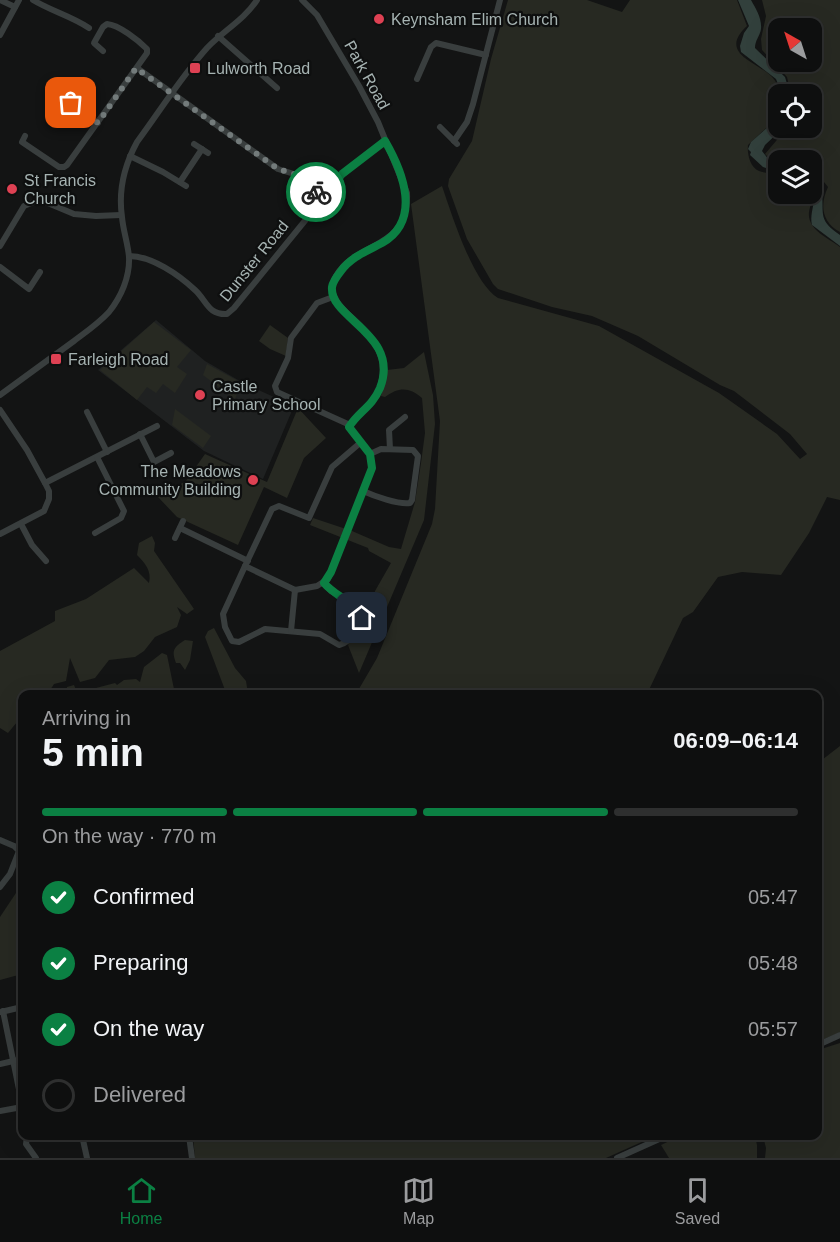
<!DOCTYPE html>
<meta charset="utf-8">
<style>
:root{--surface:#0e0f0f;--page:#1c1d1d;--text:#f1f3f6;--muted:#9b9c9e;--line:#2e2f2f;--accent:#0b8043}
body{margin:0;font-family:Helvetica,sans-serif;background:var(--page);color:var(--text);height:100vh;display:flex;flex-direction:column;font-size:22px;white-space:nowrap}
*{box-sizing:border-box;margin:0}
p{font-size:20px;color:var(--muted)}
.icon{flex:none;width:33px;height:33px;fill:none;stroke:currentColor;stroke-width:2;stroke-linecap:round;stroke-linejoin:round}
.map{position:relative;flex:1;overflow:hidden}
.drawer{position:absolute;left:18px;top:690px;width:804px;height:450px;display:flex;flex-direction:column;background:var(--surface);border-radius:12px;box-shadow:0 6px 24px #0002,0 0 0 2px var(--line)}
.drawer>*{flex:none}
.needle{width:39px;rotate:321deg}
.fabs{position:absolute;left:768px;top:18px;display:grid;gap:12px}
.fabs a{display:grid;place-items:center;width:54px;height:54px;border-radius:12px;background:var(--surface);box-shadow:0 6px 24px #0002,0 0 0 2px var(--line);font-size:30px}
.pin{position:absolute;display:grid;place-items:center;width:51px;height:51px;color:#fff;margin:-26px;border-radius:12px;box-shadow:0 3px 9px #0006}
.courier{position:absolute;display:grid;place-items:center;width:60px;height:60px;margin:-30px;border:4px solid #0b8043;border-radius:50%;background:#fff;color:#222;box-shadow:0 2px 8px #0007}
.summary em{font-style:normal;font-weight:600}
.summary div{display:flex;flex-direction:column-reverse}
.summary{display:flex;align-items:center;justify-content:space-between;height:102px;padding:0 24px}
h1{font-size:39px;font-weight:600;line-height:45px}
.bar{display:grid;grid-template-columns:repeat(4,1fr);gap:9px 6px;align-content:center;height:72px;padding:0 24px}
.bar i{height:8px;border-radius:4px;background:var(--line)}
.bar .current{background:var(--accent)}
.bar p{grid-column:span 4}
ol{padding:0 24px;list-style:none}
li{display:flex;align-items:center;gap:18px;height:66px}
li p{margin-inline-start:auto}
li .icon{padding:6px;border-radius:50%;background:var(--accent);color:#fff;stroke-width:4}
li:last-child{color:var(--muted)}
li i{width:33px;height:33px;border:3px solid var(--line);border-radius:50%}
.tab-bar{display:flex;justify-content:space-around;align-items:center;height:84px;border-top:2px solid var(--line);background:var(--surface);font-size:16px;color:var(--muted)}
.tab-bar a{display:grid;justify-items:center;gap:3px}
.tab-bar .current{color:var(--accent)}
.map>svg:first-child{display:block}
</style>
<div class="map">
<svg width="840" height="1158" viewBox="0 0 840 1158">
<rect width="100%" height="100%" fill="#131414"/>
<!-- built -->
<polygon fill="#1f2121" points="156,320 205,361 245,384 294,406 263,479 204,451 98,370"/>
<!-- green -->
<g fill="#272922" fill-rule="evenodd">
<path d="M 508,0 L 587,0 L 622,12 L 630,0 L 737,0 L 747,26 C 719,52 753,61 769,74 C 776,80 778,86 781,94 L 778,94 L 777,118 L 748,145 C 747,154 750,167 759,171 C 764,173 773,173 778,174 L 778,194 L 810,194 C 813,201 810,205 809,212 C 807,230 828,238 840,247 L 840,500 L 827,497 L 809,533 L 781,575 L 742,572 L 718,577 L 693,612 L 683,618 L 647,694 L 356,694 L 377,658 L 432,524 L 435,509 L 440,421 L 411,204 L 442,186 C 452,215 473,283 498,298 L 599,326 L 719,393 L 777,434 L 800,459 L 807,454 L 790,434 L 734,391 L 720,385 L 638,336 L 592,316 L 552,307 L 498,289 L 493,284 L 467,239 L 448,186 L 449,179 L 472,141 L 491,59 Z"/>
<path d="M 762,0 L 840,0 L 840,232 C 821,222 820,204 828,187 L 812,167 L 812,160 L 789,160 L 785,155 L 780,154 L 773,159 L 769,158 L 765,154 L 787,128 L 812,128 L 812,94 L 791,94 L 787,77 L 762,50 L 761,39 L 766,16 ZM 812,28 L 812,62 L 778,62 L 778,28 Z"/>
<polygon points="154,322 191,350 177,367 187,374 175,393 163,384 156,393 147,387 137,400 100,370"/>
<polygon points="270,325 288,338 286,356 270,349 259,341"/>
<path d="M 424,352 L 433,395 L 435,424 L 424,520 L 359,673 L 348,645 C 354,637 361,623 369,617 L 375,591 L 391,563 L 369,551 L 368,548 L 310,525 L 313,518 L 352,531 L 389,547 L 401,549 L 415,502 L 421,463 L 425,433 L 422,398 C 409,387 399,387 385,397 L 381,396 L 387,370 L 404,368 Z"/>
<polygon points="207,364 242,383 235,399 203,375"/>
<polygon points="298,408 326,438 304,458 287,498 264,487 238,545 177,517 158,497 186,481 205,454 267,482"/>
<polygon points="175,409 211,436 203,448 172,425"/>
<path d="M 152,536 L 155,543 L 154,551 L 194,609 L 187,614 L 177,607 L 181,615 L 177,627 L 155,637 L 144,651 L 135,657 L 109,660 L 95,678 L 80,682 L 70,658 L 66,681 L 54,684 C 47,697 36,694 22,694 L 22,716 L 8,733 L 0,728 L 0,651 L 55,621 L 55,611 L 86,599 L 134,568 L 149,583 C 152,571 145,563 137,555 L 139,543 Z"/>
<polygon points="214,628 235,668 246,681 248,694 219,694 225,690 205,637 208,631"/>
<path d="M 185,640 L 193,641 L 190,660 L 185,670 L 180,663 L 176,663 C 171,650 174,647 185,640 Z"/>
<polygon points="162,653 167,655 175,694 66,694 67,687 74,685 77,693 115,683 117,685 124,680 136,679 140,682 144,667"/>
<polygon points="840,746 840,1032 818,1042 818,763"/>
<polygon points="22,884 22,974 0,980 0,917"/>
<polygon points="840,1043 840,1158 765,1158 766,1148 763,1136 818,1136 818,1050"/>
<polygon points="193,1136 655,1136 606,1158 195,1158"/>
<polygon points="680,1136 755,1136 757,1145 757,1158 669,1158 661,1145"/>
</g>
<!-- water -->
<g fill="#32403c">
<path d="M 738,0 L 751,0 C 756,9 762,18 761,29 C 760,36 755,40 755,48 L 785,77 L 790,94 L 782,94 L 776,79 L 741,52 L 740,46 L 744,33 L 749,26 Z"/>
<polygon points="778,118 778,128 783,128 765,145 762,151 769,160 778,163 778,172 763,167 750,155 751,152 748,149 751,142"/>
<path d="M 812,181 L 822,193 C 824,215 818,220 840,235 L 840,246 L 812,225 C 810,216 813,209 814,200 C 814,194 811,188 812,181 Z"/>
</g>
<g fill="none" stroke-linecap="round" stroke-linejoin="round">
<!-- minor -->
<g stroke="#393e3e" stroke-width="6">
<polyline points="0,0 15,7"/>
<path d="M 33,0 C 51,11 71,16 89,28"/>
<path d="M 302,0 L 317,15 L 359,86 L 378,122 L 407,193 C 410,254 348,240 333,283 C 324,312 391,329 382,379 C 378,404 359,409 349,427 L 370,454 L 372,468 L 328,579 L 317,586 L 295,590 L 245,566 L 223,614 L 225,627 L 232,641 L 239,642 L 265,629 L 320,634 L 339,645 C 351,642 363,626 361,614 L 346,599 L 331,591 L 324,583"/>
<polyline points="0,35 19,0"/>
<polyline points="218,36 277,88"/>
<polyline points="137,68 278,169 297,175 322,198"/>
<polyline points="417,79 431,47 436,43 486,55"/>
<polyline points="57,93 98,123"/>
<polyline points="440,127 457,144"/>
<path d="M 25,136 L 22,142 L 59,167 L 64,167 L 67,165 L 147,53 L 147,49 C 138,40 119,25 107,24 L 103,27 L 94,43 L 103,51"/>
<polyline points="454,141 467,122 473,104 500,0"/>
<polyline points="194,144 208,153"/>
<polyline points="130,156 163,172 186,186"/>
<polyline points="180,182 202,149"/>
<polyline points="0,246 24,206 36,201 43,201 74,214 96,216 121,215"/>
<path d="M 129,256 C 152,256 179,275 195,290 C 207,301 208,315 227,314 L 234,308 L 343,174 L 385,141"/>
<polyline points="0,267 29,289 40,272"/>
<polyline points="333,297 317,303 291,338 288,358 275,386 277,392 350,425"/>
<path d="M 0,395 C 25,377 49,359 74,341 C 86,332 99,323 109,312 C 121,297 130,277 129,257 C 128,244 123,230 122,217 C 118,190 124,166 137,142 C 160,111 181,77 207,48 C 223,31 244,20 257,0"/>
<polyline points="0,410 27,450 45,483 49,491 49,499 44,511 0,534"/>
<polyline points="87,412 107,452"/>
<polyline points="140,434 154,462 171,453"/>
<polyline points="390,449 389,430 405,417"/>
<polyline points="45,483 157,426"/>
<path d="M 363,491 C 374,496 399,505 410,503 L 412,500 L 418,456 L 413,450 L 381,449 L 370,454"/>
<polyline points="21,524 32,545 46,561"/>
<polyline points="180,528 248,561"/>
<polyline points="95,533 121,518 124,511 97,457"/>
<polyline points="175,538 183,521"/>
<polyline points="245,566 272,509 279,506 309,518 332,467 360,443"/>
<polyline points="291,631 295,590"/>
<polyline points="0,840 14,846 19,851 10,874 0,887"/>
<polyline points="17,847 22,839 22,824"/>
<polyline points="3,1011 22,1104"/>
<polyline points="1,1012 22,1007"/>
<polyline points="818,1045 840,1035"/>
<polyline points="0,1064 22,1059"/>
<polyline points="0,1111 22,1107"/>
<polyline points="27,1136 26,1144 36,1158"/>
<polyline points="189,1136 192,1158"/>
<polyline points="83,1140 87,1158"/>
<polyline points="617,1158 666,1136"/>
</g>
</g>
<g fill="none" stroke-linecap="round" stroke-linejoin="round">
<!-- done -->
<polyline stroke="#737b7b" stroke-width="6" stroke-dasharray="0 10.8" points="71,103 98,123 136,68 278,169 297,175 316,192"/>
<!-- route -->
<path stroke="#0b8043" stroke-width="8" d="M 316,192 L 322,198 L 342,174 L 385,141 C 403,172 422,220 382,243 C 367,251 351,257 341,271 C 337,276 333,281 332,287 C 329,319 401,334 380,388 C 372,407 358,412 349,427 L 370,454 L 372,468 L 331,572 L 324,583 C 335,596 355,602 362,618"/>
</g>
<!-- markers -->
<g fill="#de4153" stroke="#0e0f0f" stroke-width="2">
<circle cx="379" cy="19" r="6"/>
<rect x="189" y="62" width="12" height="12" rx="3"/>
<circle cx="12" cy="189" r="6"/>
<rect x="50" y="353" width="12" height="12" rx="3"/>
<circle cx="200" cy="395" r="6"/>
<circle cx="253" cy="480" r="6"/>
</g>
<g text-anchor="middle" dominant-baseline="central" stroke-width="4.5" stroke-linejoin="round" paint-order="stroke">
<!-- poi labels -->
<g font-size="16" fill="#a6b3b2" stroke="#0e0f0f" text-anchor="start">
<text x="391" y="19">Keynsham Elim Church</text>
<text x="207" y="68">Lulworth Road</text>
<text x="24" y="180">St Francis<tspan x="24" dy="18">Church</tspan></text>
<text x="68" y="359">Farleigh Road</text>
<text x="212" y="386">Castle<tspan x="212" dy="18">Primary School</tspan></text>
<text x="241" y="471" text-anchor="end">The Meadows<tspan x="241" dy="18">Community Building</tspan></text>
</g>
<!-- street labels -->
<g font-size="16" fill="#a6b3b2" stroke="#0e0f0f">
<text transform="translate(367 75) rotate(61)">Park Road</text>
<text transform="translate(254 261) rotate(-51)">Dunster Road</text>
</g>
</g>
</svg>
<div class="fabs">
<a><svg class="needle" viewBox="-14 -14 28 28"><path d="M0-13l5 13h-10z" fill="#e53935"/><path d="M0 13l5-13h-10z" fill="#9b9c9e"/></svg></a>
<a><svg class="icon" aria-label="locate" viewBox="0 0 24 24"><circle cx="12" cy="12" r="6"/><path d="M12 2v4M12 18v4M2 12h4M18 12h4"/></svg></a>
<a><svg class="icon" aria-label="layers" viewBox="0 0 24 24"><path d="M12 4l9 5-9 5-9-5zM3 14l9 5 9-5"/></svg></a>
</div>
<div class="pin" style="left:71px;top:103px;background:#ea580c"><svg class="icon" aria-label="bag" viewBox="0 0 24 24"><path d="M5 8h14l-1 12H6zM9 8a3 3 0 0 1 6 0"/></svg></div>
<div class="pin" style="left:362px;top:618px;background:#1f2937"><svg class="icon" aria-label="home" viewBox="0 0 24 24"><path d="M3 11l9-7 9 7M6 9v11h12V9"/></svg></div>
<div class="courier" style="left:316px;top:192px"><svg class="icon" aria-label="bike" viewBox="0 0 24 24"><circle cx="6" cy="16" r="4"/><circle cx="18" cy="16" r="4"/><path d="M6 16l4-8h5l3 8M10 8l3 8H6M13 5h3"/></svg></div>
<section class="drawer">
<div class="summary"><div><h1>5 min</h1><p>Arriving in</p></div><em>06:09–06:14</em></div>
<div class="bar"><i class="current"></i><i class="current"></i><i class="current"></i><i></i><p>On the way · 770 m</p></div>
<ol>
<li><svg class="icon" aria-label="check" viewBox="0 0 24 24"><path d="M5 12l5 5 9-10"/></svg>Confirmed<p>05:47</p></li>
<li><svg class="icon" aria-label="check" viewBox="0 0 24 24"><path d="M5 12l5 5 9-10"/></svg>Preparing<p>05:48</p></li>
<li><svg class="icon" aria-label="check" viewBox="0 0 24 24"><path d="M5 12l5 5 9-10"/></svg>On the way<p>05:57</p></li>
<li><i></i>Delivered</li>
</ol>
</section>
</div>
<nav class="tab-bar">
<a class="current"><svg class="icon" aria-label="home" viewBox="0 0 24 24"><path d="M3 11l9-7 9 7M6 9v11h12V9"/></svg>Home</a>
<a><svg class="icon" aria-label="map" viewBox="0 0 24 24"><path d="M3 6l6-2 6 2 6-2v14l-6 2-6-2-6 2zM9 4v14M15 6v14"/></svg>Map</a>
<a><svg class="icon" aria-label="saved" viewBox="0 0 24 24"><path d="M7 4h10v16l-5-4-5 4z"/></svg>Saved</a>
</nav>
